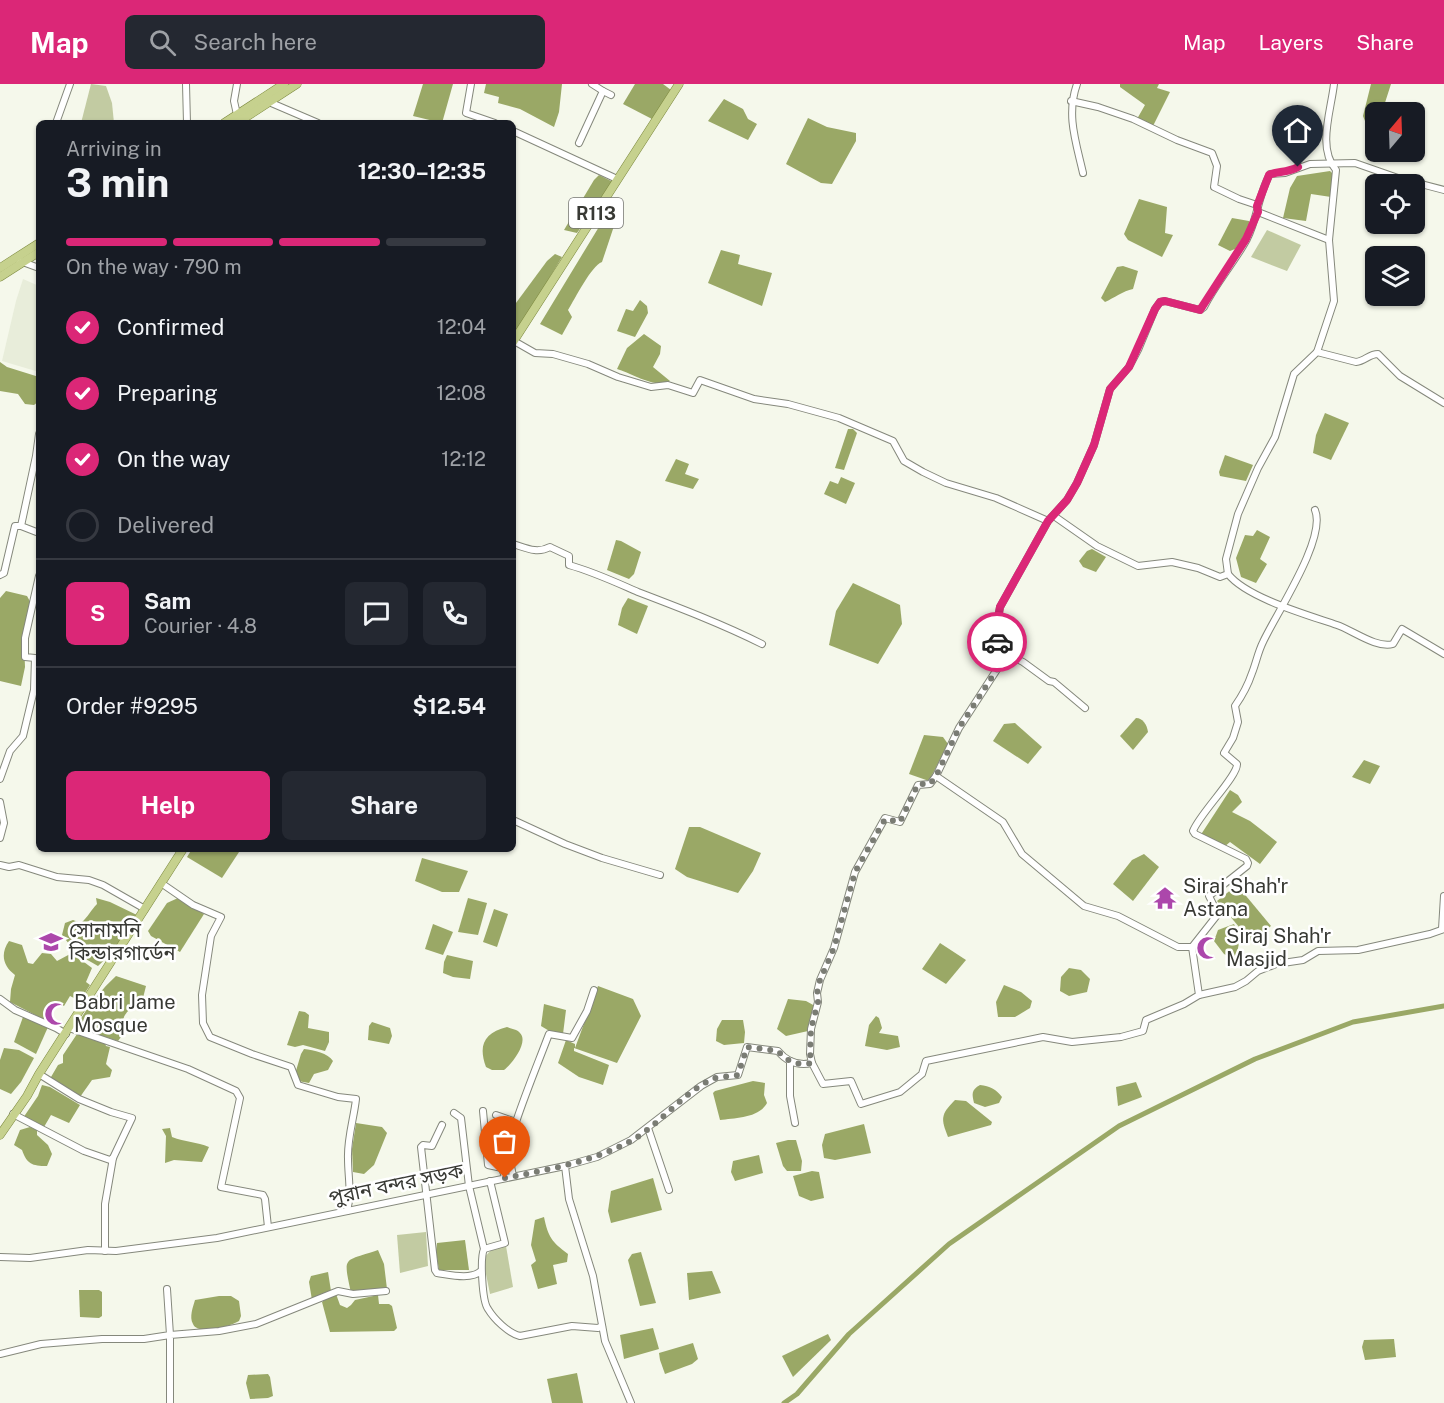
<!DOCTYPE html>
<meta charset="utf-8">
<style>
:root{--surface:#171b24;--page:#242831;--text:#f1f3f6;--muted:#9ea1a6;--line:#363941;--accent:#db2777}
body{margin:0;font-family:"Public Sans","Noto Sans Bengali",sans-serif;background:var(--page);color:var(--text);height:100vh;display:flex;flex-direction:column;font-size:22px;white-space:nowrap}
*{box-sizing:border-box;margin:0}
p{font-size:20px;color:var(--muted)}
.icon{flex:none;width:33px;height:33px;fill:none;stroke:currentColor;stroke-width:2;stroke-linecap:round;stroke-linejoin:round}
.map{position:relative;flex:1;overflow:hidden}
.side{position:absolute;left:36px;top:36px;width:480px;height:732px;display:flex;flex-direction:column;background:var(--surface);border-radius:9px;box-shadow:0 2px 4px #0004}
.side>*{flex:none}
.needle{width:39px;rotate:19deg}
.controls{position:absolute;left:1365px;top:18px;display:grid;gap:12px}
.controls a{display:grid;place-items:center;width:60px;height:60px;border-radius:9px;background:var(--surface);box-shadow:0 2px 4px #0004;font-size:30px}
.pin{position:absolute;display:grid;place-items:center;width:51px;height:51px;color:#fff;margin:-62px -26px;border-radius:50% 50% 50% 0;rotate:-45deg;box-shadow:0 0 6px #0007}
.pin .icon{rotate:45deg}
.courier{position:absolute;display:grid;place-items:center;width:60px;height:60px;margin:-30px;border:4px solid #db2777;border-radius:50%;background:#fff;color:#222;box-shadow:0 2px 8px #0007}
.head em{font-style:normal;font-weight:700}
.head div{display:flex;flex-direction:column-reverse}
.head{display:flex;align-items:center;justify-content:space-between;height:102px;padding:0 30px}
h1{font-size:39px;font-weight:700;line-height:45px}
.bar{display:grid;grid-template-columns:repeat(4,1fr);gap:9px 6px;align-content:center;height:72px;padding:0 30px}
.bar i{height:8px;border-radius:4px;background:var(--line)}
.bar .active{background:var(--accent)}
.bar p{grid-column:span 4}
.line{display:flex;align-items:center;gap:15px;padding:0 30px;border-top:2px solid var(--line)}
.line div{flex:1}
.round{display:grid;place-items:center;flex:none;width:63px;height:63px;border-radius:9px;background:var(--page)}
ol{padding:0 30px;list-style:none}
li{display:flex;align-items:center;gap:18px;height:66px}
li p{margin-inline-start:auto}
li .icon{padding:6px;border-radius:50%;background:var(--accent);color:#fff;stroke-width:4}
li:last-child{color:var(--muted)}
li i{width:33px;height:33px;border:3px solid var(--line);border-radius:50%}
.action{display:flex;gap:12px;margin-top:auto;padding:12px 30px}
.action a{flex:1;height:69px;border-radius:9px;background:var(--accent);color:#fff;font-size:24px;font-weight:700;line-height:69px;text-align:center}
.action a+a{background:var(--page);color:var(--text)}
header{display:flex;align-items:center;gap:36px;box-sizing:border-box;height:84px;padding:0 30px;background:var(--accent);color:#fff}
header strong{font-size:28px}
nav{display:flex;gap:33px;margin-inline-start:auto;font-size:21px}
.search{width:420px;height:54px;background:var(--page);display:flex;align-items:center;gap:15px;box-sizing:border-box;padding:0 21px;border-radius:9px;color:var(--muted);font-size:22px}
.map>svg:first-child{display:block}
</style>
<header>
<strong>Map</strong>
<div class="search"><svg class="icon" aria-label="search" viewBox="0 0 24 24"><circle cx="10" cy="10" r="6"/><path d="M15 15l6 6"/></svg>Search here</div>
<nav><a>Map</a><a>Layers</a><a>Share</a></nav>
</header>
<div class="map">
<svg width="1444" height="1319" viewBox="0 0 1444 1319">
<rect width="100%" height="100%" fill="#f5f8eb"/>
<!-- built -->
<polygon fill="#e8edda" points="23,195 39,202 39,288 2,277 16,217"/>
<!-- green -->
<g fill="#c2cba2">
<polygon points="91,0 106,2 112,19 114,39 81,39"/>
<polygon points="1267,146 1301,161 1287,187 1251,173"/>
<polygon points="426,1148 428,1182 400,1189 397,1151"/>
<polygon points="506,1162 513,1203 490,1210 483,1175 492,1165"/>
</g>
<!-- water -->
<g fill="#9aa866">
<polygon points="423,0 453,0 442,39 413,32"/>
<polygon points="486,0 562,0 559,28 554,43 520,25 498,19 499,13 484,9"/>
<polygon points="635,0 663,0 671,6 652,35 623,20"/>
<polygon points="1120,0 1159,0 1157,4 1170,8 1153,42 1137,35 1145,21 1120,3"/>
<polygon points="1371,0 1391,0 1382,28 1376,28 1375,43 1367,42 1363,32"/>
<polygon points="724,15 743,25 748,35 757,40 748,56 708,37"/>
<polygon points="808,34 827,43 856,49 856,57 832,100 821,99 786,80"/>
<polygon points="1330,87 1334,91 1331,113 1311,110 1306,137 1283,134 1290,104 1297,92"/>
<polygon points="599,91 613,98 577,149 564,146 594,96"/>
<polygon points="1139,115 1167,123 1165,149 1173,151 1162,173 1128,156 1124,150"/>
<path d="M 608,128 L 617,133 L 602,178 C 591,182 575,215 568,226 L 572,233 L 562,251 L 540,240 Z"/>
<polygon points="1232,134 1249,137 1250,143 1235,165 1230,167 1218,161"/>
<polygon points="721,166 740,171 738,180 772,189 762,222 708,199"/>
<polygon points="555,170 562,173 513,254 513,223 547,177"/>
<path d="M 1123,182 L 1138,187 L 1133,205 C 1123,207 1114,214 1105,218 L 1101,214 L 1117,183 Z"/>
<polygon points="640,216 647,222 648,229 635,253 617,247 626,225 633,227"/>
<path d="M 644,250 L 661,262 L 660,270 L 653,283 L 670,297 C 658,306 631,289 617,285 L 627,264 Z"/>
<polygon points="0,278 7,283 39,293 39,317 34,321 25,320 18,310 0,307"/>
<polygon points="1325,329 1349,339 1331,376 1313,369 1316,351"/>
<polygon points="848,345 853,345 857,349 844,386 835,384"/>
<polygon points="1225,371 1253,381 1246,397 1220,392 1219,388"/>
<polygon points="676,375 689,380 685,390 699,395 693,405 665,397"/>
<polygon points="841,393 855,399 846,420 824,410 830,397 838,400"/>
<polygon points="1257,446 1270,453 1260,475 1267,480 1256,499 1241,493 1236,474 1245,451 1253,452"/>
<polygon points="616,456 621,457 641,468 634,490 629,495 607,486"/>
<polygon points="1092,465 1106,473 1096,488 1083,483 1079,477 1087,467"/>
<polygon points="853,499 900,521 902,540 878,580 829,561 836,527"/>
<polygon points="6,507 27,512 33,523 24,558 25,583 21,602 0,597 0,514"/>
<polygon points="628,514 648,522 637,550 618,541 622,524"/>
<path d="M 1136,634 C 1143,634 1147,641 1148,648 L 1133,666 L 1120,652 Z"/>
<polygon points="1015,639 1042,663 1028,680 993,657 1004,640"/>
<polygon points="924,651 943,653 948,660 929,697 909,690"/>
<polygon points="1364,676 1380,682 1370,700 1352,693"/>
<polygon points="1230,706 1238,711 1242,718 1232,728 1250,737 1277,758 1260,780 1230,758 1224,763 1200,752"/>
<polygon points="689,743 700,743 761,769 753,787 738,809 687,793 675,785"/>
<polygon points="192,765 241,765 222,794 187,773"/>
<polygon points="1144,770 1159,783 1133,817 1113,800 1132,776"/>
<polygon points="422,774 468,787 459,808 442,808 415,797"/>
<polygon points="1237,801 1271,842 1251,857 1217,817"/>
<path d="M 96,814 L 110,818 L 139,832 L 115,866 L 98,882 L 77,870 L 62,851 L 65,839 L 73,836 L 81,839 C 88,833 91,826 97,820 Z"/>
<polygon points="178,814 204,830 180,868 151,852 148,847 167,819"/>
<polygon points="468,814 487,819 478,851 458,848"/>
<polygon points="494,825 508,830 497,863 483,858"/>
<polygon points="433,840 453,848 443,871 425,865"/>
<path d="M 1234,840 C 1241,852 1240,863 1234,875 L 1224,870 L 1214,857 L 1218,846 Z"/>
<path d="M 9,857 L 22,861 L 28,879 L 33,880 L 42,869 L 51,870 L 57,877 L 72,869 L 92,884 L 86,898 L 90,901 L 80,917 L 70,912 L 64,922 L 57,918 L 45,936 L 10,918 L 11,905 L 15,891 C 3,882 0,870 9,857 Z"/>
<polygon points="940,859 966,876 946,900 922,885"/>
<polygon points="447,871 473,877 470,895 453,893 443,889 444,878"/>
<polygon points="1069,884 1081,886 1090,895 1087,908 1069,912 1060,907 1061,893"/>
<path d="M 116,892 L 146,902 L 142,918 L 142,924 C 139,926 136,924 132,925 C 123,927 119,946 121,953 L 118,957 L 84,946 L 77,941 C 88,922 100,907 116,892 Z"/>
<polygon points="1004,901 1021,908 1032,917 1030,924 1015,933 998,933 996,918"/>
<polygon points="598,902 633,915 641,932 617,979 574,964 574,967 609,981 603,1001 579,993 558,979 566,956 575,960 575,964"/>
<polygon points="788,915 806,917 815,922 808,947 786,952 777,945"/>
<polygon points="544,920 566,926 563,950 551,948 541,942"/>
<polygon points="299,927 305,928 309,931 308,944 329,948 329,958 325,967 303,961 295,963 287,961"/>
<polygon points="876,932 879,934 882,944 879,949 898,952 900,963 887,966 865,962 869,941"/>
<polygon points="23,933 48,943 36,970 14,958"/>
<polygon points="722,936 743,936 745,948 744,959 724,961 716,957 717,945"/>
<polygon points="372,938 390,944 392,952 389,960 368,956 369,942"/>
<path d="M 507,943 C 511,945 517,945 520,949 C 529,958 512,980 504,986 L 492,986 L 486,983 C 478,961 484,949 507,943 Z"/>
<polygon points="77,950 105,959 106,962 110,963 106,980 112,986 110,993 92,996 80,1013 51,996 51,993 58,981 63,979 63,971"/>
<polygon points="4,964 19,966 34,974 21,998 11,1010 0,1005 0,976"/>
<path d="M 304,965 C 314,966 328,969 333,977 L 328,986 L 314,990 L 309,999 L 298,997 L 295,990 L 301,970 Z"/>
<path d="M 753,997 L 765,999 L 764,1011 L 767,1019 C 759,1034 735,1034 720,1036 L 713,1009 L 715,1007 Z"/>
<polygon points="1136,998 1142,1013 1118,1022 1116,1003"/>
<polygon points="42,1001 50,1003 80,1021 69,1039 51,1031 44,1043 35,1041 23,1034 38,1012"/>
<path d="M 980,1001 C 990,1002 996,1005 1002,1013 L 999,1019 L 985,1023 L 974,1019 C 972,1010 971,1006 980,1001 Z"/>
<path d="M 955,1016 L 966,1017 L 992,1038 L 991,1041 L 948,1053 C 941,1035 940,1031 955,1016 Z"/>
<polygon points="356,1039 382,1043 387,1049 374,1081 364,1090 353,1088 352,1065"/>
<polygon points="864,1040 871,1069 835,1076 824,1074 822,1061 825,1050"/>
<path d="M 30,1043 L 37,1046 L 37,1051 L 48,1061 L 52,1070 L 47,1082 C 32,1082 27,1080 22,1066 L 14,1061 L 20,1046 Z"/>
<path d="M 170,1044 L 172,1053 C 185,1058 197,1058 209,1063 L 202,1078 L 174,1076 L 165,1079 L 166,1052 L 162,1045 Z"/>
<polygon points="788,1056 796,1056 802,1077 801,1087 787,1087 783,1082 776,1059"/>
<polygon points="759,1071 763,1089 735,1097 731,1088 733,1077"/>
<polygon points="812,1087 819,1088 824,1114 811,1117 799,1112 793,1092"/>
<polygon points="653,1094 662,1126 611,1139 608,1127 611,1107"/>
<path d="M 544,1133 C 548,1153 552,1158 568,1170 L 567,1178 L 553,1181 L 557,1200 L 538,1205 L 531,1181 L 536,1177 L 531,1161 L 535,1136 Z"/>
<polygon points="465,1156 469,1186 439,1186 436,1167 437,1159"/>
<path d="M 378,1166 L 384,1180 L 387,1205 L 351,1209 C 343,1171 343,1178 378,1166 Z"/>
<polygon points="641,1168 656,1219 640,1222 628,1176 632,1170"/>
<polygon points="712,1187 721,1209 689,1216 687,1189"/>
<polygon points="328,1188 331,1207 312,1216 309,1198 311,1192"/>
<polygon points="79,1206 99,1206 102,1208 102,1232 99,1234 80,1233"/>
<polygon points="336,1210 340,1221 347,1224 351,1221 355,1216 378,1211 379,1220 389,1220 392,1222 397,1244 394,1247 330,1248 322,1218 327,1214"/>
<path d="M 219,1212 L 231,1212 L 239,1217 L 241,1232 L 239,1237 C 231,1242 198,1252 193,1240 C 189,1233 193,1223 195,1216 Z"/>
<polygon points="653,1244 659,1265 624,1275 620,1251"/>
<polygon points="828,1250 831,1256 793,1293 782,1272"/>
<polygon points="1394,1255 1396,1273 1365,1276 1362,1263 1364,1256"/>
<polygon points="693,1259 698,1275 692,1280 665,1290 660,1276 659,1269"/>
<polygon points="577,1289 583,1319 552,1319 547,1295"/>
<polygon points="268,1290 270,1293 273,1312 268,1314 250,1315 246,1299 248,1291"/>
</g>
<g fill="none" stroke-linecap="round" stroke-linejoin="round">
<!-- canal -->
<polyline stroke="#9aa866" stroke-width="5" points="784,1319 797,1310 849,1250 949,1160 1119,1042 1255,975 1353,938 1444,922"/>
<!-- minor casing -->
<g stroke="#85887c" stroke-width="8">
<g id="minor">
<polyline points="186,0 187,39"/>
<polyline points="237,0 234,17 238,35"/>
<polyline points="471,0 466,29 495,39"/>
<path d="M 1077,0 C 1066,31 1076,58 1083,89"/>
<polyline points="603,7 611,11"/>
<polyline points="1071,17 1098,23 1133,35 1177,56 1212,69 1217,82 1214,103 1239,115 1257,121"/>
<polyline points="269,18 318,39"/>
<polyline points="56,39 70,0"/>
<polyline points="513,47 617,95"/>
<polyline points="579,59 603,7 592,0"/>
<polyline points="1258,128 1329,156"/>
<polyline points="20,177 39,184"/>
<polyline points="514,257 535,269 553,270 588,280 618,293 651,303 668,301 693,309 700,296 754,315 788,320 839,334 893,357 904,377 923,388 946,399 996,414 1048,437"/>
<path d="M 1317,268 L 1334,217 L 1329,156 L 1336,86 C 1317,64 1331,27 1334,0"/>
<polyline points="39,350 36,372 21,442 39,449"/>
<path d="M 1054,432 L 1097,462 L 1138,482 L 1172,478 L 1198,484 L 1220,493 L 1228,490 C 1247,514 1308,531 1337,541 C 1352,546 1377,565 1393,560 L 1402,545 L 1444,570"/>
<path d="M 513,460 C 526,464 537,470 550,463 L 552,464 L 569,472 L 569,481 C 594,488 615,498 638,508 C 680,524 722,540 762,560"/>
<path d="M 1228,490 L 1226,475 L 1238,430 L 1258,384 L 1275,353 L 1294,290 L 1317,268 L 1356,278 C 1365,277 1369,270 1378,270 L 1400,292 L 1444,319"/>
<polyline points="0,491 4,489 15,442 21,442"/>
<path d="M 1085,624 L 1054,598 L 1049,597 L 1023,578 L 1007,570 L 997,559 L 995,551 L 1000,523 L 1048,437 L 1067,416 L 1077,399 L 1094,361 L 1110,305 L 1129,283 L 1138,266 L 1155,225 L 1160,218 L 1165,217 L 1200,226 L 1204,223 C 1216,199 1234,179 1247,155 C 1258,133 1258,111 1270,90 L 1285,89 L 1310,80 L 1355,79 L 1398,94 L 1444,106"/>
<polyline points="936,692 1003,738 1022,770 1084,822 1118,832 1178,863 1192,863"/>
<polyline points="0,695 10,667 23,652 34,606 35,574 25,573 25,554 39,492"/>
<polyline points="0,718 4,739 0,754"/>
<polyline points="513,736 565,760 602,774 660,791"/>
<polyline points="0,781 9,783 19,781 57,793 89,796 103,801 145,825"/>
<path d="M 161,799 L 193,821 L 221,833 L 211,852 L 202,911 L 203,939 L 210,953 L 252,970 L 291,983 L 298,1001 L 338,1013 L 356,1015 C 354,1034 347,1055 348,1075 C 348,1093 352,1109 347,1127"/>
<polyline points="1442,845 1444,812"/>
<polyline points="1199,911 1235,903 1246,897 1258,887 1276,880 1303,876 1318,867 1358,866 1430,850 1444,845"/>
<polyline points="0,915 15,926 56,944 66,950"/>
<polyline points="69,944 188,985 236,1007 240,1014 221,1103 263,1111 265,1115 268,1143"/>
<polyline points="790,977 790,1012 795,1039"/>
<polyline points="812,979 810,970 811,945 818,918 817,909 820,896 834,864 855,788 885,734 900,738 918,701 930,700 936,692 959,644 1007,570"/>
<polyline points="39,990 79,1015 111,1028 132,1034 113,1074 105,1120 105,1167"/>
<polyline points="483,1027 488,1081 502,1084 505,1093"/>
<path d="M 454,1029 L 461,1034 L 469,1102 L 484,1165 C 480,1174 482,1217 488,1225 C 494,1235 508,1249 520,1252 L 572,1242 L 598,1244 L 602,1242"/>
<polyline points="13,1030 84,1067 110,1076 113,1074"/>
<polyline points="496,1031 516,1038 511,1082 513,1092"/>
<path d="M 516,1038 C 526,1008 538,979 549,950 L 572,954 L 587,927 L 594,906"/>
<path d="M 442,1041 L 432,1062 L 423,1061 L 421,1063 L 435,1186 L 437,1189 C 451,1191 471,1196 481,1187"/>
<polyline points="648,1044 669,1106"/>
<polyline points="565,1082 569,1115 593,1192 605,1257 631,1319"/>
<polyline points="484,1165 505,1159 490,1097"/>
<path d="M 0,1173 L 30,1174 L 88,1166 L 116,1167 L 217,1154 L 565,1082 L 597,1073 L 631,1056 L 701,1002 L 717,993 L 738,991 L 747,963 L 778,967 C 787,978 798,982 812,979 L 823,1000 L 851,997 L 861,1020 L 900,1008 L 922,990 L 926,977 L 1043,953 L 1072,958 L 1121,953 L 1143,947 L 1146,936 L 1184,920 L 1199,911 L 1192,863 L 1218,830 L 1209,812 L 1247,782 L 1248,779 L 1246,775 L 1195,750 L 1193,747 C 1200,729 1238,692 1237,680 L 1224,669 L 1233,654 L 1238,638 L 1235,622 C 1242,612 1248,601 1252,589 C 1256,579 1258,568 1263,558 C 1276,530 1327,454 1315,426"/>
<polyline points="0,1270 41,1260 102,1255 144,1255 170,1251 167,1205"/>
<polyline points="170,1319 170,1251 219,1247 256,1240 338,1207 353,1210 386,1207"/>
</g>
</g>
<!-- major casing -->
<g stroke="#7c883e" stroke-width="9">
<g id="major">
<polyline points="224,39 284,0"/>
<polyline points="237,39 297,0"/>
<polyline points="0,184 39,159"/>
<polyline points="0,193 39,168"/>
<polyline points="513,258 679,0"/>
<polyline points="0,1051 27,1012 39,990 183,765"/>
</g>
</g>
<!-- minor -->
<use href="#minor" stroke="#fff" stroke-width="6"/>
<!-- major -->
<use href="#major" stroke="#c6d18e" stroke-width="8"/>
</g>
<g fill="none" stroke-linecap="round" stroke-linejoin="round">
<!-- done -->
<path stroke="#7a7c74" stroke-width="6" stroke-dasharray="0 10.8" d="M 505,1094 C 548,1086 590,1078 629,1058 C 659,1042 685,1006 715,994 C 722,992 730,993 738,991 L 747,963 L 778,967 C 787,978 798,982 812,979 L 810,970 L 811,945 L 818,918 L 817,909 L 820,896 L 834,864 L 855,788 L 885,735 L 900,738 L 918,700 L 930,700 L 936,692 L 959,644 L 1007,570 L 997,558"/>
<!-- route -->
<path stroke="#db2777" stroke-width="8" d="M 997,558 L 995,551 L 1000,523 L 1048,437 L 1067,416 L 1077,399 L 1094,361 L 1110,305 L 1129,283 L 1155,225 L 1160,218 L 1165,217 L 1200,226 L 1246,155 L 1258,128 L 1257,122 L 1269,91 C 1276,87 1287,89 1298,83"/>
</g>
<!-- icons -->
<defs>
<g id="temple-bare" transform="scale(1.8)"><path d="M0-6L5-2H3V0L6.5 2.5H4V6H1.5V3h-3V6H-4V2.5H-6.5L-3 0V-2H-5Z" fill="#ac47ab" stroke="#fff" stroke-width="2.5" paint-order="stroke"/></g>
<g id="school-bare" transform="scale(1.8)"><path d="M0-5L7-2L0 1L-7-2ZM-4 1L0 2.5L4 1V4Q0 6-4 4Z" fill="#ac47ab" stroke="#fff" stroke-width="2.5" paint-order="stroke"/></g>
<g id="mosque-bare" transform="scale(1.8)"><path d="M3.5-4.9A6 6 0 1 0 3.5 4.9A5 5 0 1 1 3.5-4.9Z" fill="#ac47ab" stroke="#fff" stroke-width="2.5" paint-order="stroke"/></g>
</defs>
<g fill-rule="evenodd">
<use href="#temple-bare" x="1165" y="814"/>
<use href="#school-bare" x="51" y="858"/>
<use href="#mosque-bare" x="1208" y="864"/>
<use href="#mosque-bare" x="56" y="930"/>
</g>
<g text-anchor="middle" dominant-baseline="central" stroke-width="5" stroke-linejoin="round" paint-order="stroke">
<!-- shield labels -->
<rect fill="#fff" stroke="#747471" stroke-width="1.5" x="569" y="114" width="54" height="30" rx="4.5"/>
<g font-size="18" font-weight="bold" fill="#383934">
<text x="596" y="129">R113</text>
</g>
<!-- poi labels -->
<g font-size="20" fill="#383934" stroke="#fff" text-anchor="start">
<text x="1183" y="802">Siraj Shah'r<tspan x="1183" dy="23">Astana</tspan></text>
<text x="69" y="846">সোনামনি<tspan x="69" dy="23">কিন্ডারগার্ডেন</tspan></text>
<text x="1226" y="852">Siraj Shah'r<tspan x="1226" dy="23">Masjid</tspan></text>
<text x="74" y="918">Babri Jame<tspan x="74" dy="23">Mosque</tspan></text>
</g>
<!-- street labels -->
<g font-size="20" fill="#383934" stroke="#fff">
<text transform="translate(396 1100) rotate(-12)">পুরান বন্দর সড়ক</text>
</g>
</g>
</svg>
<div class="controls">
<a><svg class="needle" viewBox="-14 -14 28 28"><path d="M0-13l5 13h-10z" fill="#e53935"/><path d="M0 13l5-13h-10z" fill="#9ea1a6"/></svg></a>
<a><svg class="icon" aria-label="locate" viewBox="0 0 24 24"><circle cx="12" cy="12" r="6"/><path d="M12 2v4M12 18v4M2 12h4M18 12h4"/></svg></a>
<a><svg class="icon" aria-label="layers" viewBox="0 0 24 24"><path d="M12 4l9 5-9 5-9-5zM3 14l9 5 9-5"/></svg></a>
</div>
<div class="pin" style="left:505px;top:1094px;background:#ea580c"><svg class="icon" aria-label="bag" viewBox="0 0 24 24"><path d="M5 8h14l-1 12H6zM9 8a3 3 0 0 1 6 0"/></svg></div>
<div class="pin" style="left:1298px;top:83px;background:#1f2937"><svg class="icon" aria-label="home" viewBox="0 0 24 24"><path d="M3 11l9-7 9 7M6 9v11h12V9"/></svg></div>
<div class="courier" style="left:997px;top:558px"><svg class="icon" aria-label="car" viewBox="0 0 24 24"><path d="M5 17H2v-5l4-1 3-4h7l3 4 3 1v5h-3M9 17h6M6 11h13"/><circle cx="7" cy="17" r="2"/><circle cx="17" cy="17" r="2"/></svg></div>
<section class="side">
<div class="head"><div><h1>3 min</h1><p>Arriving in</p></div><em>12:30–12:35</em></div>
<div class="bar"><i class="active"></i><i class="active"></i><i class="active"></i><i></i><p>On the way · 790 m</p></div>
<ol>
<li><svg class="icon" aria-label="check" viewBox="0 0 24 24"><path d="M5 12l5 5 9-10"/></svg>Confirmed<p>12:04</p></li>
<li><svg class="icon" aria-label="check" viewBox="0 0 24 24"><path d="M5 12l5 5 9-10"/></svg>Preparing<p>12:08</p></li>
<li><svg class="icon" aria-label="check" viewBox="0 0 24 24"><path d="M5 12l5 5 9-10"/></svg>On the way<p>12:12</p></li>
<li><i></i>Delivered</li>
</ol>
<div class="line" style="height:108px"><b class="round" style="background:var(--accent);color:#fff">S</b><div><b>Sam</b><p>Courier · 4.8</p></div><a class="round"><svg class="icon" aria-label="chat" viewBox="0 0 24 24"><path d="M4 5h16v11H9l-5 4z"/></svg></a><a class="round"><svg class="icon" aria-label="phone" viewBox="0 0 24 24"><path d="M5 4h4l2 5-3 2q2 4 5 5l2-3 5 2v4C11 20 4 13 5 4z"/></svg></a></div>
<div class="line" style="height:78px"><div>Order #9295</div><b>$12.54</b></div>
<div class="action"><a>Help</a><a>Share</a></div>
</section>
</div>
